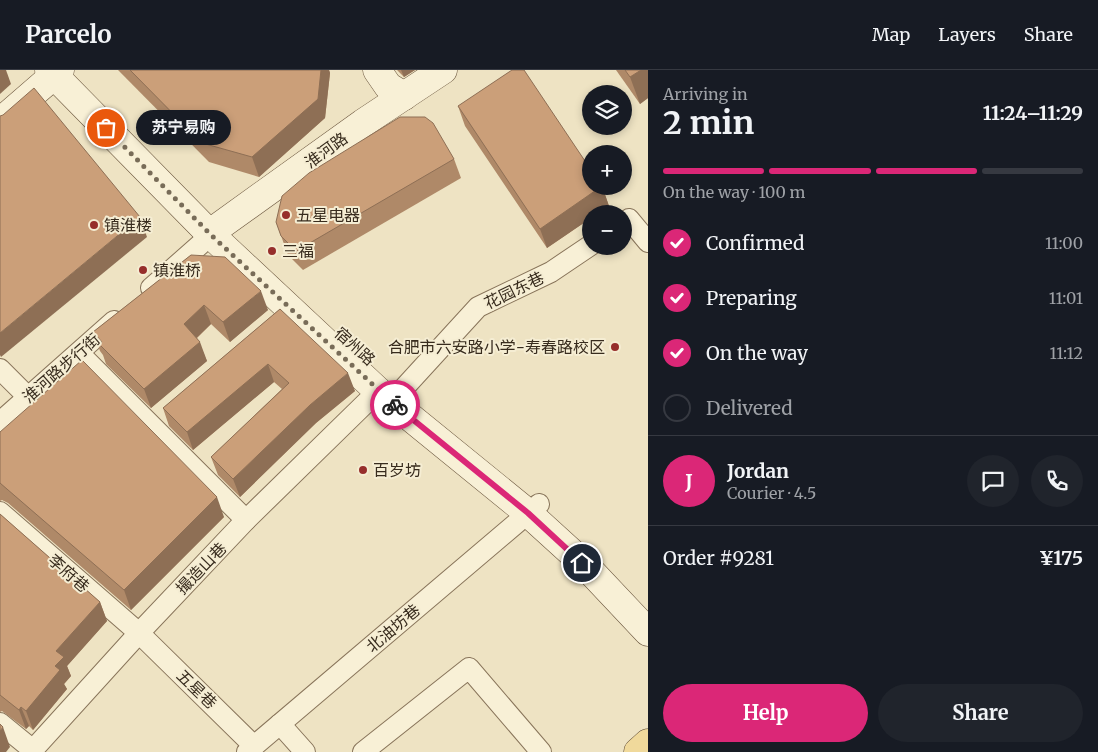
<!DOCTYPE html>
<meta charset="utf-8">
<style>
:root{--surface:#171b24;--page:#20242c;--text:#f1f3f6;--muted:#9ea1a6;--line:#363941;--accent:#db2777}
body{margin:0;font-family:Merriweather,"Noto Sans SC",serif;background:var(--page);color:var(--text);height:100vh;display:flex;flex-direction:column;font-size:19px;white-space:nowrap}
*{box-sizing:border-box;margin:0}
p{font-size:16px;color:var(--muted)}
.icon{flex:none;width:28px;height:28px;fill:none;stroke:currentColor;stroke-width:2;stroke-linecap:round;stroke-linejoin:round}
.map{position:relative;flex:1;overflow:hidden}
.sheet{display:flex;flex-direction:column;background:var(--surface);width:450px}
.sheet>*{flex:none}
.tools{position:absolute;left:582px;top:15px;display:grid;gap:10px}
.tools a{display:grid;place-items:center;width:50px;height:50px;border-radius:50%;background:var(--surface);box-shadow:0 2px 8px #0003;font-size:25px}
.pin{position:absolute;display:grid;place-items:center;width:42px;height:42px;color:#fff;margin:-21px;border:2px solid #fff;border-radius:50%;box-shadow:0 1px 5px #0007}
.courier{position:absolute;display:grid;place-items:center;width:50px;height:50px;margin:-25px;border:4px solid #db2777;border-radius:50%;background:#fff;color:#222;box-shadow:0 1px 6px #0007}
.bubble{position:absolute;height:35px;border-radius:18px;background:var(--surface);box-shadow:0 2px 8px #0003;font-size:16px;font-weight:700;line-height:35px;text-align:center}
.overview em{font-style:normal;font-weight:700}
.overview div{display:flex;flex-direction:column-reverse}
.overview{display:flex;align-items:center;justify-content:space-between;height:85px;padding:0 15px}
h1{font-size:32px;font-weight:700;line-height:38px}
.bar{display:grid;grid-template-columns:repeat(4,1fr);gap:8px 5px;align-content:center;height:60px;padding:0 15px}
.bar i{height:6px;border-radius:4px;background:var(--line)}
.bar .current{background:var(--accent)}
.bar p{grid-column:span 4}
.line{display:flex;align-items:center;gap:12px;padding:0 15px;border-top:1px solid var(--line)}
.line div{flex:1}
.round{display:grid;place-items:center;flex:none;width:52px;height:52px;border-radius:26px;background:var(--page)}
ol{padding:0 15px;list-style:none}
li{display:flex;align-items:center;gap:15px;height:55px}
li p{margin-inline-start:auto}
li .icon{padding:5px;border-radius:50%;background:var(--accent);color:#fff;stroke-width:4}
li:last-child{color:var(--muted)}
li i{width:28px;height:28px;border:2px solid var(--line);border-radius:50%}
.button{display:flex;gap:10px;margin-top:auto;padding:10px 15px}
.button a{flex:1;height:58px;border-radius:30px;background:var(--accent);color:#fff;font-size:20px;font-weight:700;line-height:58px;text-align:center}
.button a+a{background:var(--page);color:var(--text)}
header{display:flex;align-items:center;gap:30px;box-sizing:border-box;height:70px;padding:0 25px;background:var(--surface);border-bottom:1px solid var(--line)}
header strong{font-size:24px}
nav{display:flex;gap:28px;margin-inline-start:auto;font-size:18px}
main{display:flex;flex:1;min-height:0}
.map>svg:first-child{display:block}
</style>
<header>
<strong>Parcelo</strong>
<nav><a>Map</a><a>Layers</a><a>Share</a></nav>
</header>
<main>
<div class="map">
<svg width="648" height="682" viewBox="0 0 648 682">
<rect width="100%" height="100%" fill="#eee3c3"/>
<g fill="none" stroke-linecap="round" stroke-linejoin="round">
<!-- street casing -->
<g stroke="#88745a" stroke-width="22">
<g id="street">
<polyline points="624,153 629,149 648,172"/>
<polyline points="151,218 211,165"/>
<polyline points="79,283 246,450"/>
<polyline points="0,299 28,327"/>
<polyline points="403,319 478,237 551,202 591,175"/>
<polyline points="0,352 114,251"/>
<polyline points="0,442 139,563 254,676"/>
<polyline points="0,653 33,680"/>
<polyline points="280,654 305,682"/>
<polyline points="31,682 139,563 246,450 378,321"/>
<polyline points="247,682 539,434"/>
<polyline points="363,682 469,598 541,682"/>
</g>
</g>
<!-- secondary casing -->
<g stroke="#6a553d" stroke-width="29">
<g id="secondary">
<polyline points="49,0 211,165 378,321 528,443 583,493 648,562"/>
<polyline points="377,0 388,16 404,26"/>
<polyline points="0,52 60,0"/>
<polyline points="211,165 221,155 363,53 443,0"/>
</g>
</g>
<!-- primary casing -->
<g stroke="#55422e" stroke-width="29">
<polyline id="primary" points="638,682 648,673"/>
</g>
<!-- street -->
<use href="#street" stroke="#f8f0d6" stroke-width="20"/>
<!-- secondary -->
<use href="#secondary" stroke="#f8f0d6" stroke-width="28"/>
<!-- primary -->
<use href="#primary" stroke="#f0d99b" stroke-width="28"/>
</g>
<!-- wall -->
<g fill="#af8968">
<polygon points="118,0 329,0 330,3 325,48 259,107 209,92"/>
<polygon points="397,0 415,0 404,7"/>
<polygon points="616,0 648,0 648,28 640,34"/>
<polygon points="458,36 602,116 609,136 597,144 591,144 591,148 547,178 465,56"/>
<polygon points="454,89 461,108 303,200 288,185 276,152"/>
<polygon points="191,185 268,240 230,272 211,254 197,268 207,291 151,338 106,294 103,285 100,281 93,262"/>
<polygon points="280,239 355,321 316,353 240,427 218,405 211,387 282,319 274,312 193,380 169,356 163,338"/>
<polygon points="0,362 224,447 131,540 8,433 2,430 0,431"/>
<polygon points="0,444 100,532 107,551 67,596 71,606 64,614 67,619 33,660 29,656 26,659 2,641 0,642"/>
</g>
<!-- shaded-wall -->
<g fill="#8e6f55">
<polygon points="0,0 6,0 11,14 0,24"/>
<polygon points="321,0 329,0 330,3 325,48 259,107 252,87"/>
<polygon points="401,0 415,0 404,7"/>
<polygon points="641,0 648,0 648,28 640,34 630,7"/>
<polygon points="602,116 609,136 597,144 591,144 591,148 547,178 540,159"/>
<polygon points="140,147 147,167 1,287 0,285 0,263"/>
<polygon points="261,221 268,240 230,272 223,252"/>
<polygon points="204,235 211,254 191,273 184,254"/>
<polygon points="200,272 207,291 151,338 144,319"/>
<polygon points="268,294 274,312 193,380 187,362"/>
<polygon points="348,303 355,321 316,353 240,427 233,409 310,335"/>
<polygon points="217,427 224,447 131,540 124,520"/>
<polygon points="100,532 107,551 67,596 71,606 64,614 67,619 33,660 26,641 55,596 56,581"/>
<polygon points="21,637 29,656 26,659 19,640"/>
<polygon points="3,657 10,677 6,682 0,682 0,661"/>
</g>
<!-- building -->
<g fill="#cb9f79" stroke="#8e6f55">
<polygon points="130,0 321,0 318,29 252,87 202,73"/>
<polygon points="512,0 524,0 591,100 591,116 602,116 540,159 458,36"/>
<polygon points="625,0 641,0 630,7"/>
<polygon points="34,18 140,147 0,263 0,46 3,45"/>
<polygon points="400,47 425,47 433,53 454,89 296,181 281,166 276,152 282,126 309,103"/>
<polygon points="191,185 225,187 261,221 223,252 204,235 184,254 200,272 144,319 99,274 102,272 93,262"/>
<polygon points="280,239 348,303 310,335 233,409 211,387 289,313 268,294 187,362 163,338"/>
<polygon points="82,290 217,427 124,520 0,413 0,362"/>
<polygon points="0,444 100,532 56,581 64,587 55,596 60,600 26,641 21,637 19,640 0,625"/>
<polygon points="0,654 3,657 0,661"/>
</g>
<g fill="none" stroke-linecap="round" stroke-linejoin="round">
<!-- done -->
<polyline stroke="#786c58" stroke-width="5" stroke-dasharray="0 9" points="106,58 211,165 395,335"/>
<!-- route -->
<polyline stroke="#db2777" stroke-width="6" points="395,335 528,443 582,493"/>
</g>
<!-- markers -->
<g fill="#962e2b" stroke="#f5edd3" stroke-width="2">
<circle cx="286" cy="145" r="5"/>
<circle cx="94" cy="155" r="5"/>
<circle cx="272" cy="181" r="5"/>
<circle cx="143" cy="200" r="5"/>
<circle cx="615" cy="277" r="5"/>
<circle cx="363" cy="400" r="5"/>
</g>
<g text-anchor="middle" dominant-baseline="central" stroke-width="4" stroke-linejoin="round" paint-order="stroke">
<!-- street labels -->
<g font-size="16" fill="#382c1e" stroke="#f5edd3">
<text transform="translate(326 80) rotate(-36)">淮河路</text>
<text transform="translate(514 220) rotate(-26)">花园东巷</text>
<text transform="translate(355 276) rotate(42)">宿州路</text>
<text transform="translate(61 298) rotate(-41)">淮河路步行街</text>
<text transform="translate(201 498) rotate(-46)">撮造山巷</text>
<text transform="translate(69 503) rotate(41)">李府巷</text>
<text transform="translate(393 558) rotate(-40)">北油坊巷</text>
<text transform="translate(197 619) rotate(44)">五星巷</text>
</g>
<!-- poi labels -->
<g font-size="16" fill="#382c1e" stroke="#f5edd3" text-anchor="start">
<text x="296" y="145">五星电器</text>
<text x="104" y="155">镇淮楼</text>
<text x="282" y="181">三福</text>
<text x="153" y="200">镇淮桥</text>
<text x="605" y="277" text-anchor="end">合肥市六安路小学-寿春路校区</text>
<text x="373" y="400">百岁坊</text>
</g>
</g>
</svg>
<div class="tools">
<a><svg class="icon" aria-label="layers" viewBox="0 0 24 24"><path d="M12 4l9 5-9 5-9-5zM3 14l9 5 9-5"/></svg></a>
<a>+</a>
<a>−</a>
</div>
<div class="pin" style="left:106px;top:58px;background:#ea580c"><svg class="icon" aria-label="bag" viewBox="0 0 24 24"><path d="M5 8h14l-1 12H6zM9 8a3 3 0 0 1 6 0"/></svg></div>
<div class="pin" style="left:582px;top:493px;background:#1f2937"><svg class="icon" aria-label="home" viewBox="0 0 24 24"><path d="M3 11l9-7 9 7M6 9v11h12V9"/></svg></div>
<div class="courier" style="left:395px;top:335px"><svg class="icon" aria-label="bike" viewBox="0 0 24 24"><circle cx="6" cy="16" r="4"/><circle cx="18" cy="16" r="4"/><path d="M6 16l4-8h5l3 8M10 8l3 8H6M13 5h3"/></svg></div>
<div class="bubble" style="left:136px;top:40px;width:95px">苏宁易购</div>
</div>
<section class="sheet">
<div class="overview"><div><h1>2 min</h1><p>Arriving in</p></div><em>11:24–11:29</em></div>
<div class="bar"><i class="current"></i><i class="current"></i><i class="current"></i><i></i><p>On the way · 100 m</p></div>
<ol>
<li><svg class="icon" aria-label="check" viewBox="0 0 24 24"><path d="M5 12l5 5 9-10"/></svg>Confirmed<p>11:00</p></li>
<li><svg class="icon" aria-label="check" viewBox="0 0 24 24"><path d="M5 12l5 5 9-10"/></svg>Preparing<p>11:01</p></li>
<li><svg class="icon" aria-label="check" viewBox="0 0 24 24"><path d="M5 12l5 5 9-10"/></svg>On the way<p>11:12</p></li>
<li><i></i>Delivered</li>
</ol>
<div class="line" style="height:90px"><b class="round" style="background:var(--accent);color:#fff">J</b><div><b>Jordan</b><p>Courier · 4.5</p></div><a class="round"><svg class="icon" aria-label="chat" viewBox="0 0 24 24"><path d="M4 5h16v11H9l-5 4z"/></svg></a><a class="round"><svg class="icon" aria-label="phone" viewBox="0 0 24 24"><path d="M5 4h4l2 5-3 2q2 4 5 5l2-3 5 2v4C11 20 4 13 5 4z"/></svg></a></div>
<div class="line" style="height:65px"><div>Order #9281</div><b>¥175</b></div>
<div class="button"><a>Help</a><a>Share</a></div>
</section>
</main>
